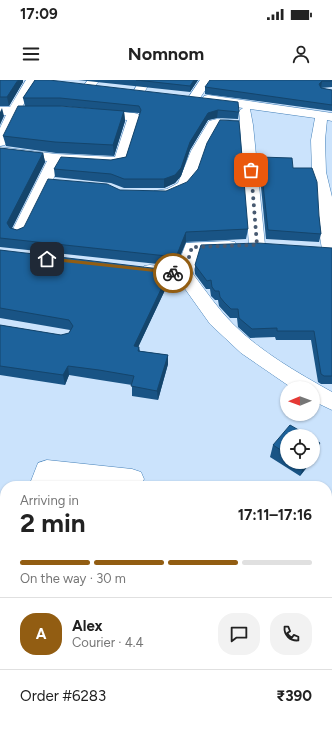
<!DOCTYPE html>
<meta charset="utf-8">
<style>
:root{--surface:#fff;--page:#f2f2f2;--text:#222;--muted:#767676;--line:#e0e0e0;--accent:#925d12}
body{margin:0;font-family:Figtree,sans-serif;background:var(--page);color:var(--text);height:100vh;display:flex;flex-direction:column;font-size:15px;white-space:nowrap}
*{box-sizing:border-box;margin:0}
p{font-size:13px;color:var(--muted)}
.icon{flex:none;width:22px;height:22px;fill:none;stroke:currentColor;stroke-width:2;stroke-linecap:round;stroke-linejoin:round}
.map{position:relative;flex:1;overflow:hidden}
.drawer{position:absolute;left:0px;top:401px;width:332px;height:248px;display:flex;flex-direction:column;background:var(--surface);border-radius:16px 16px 0 0;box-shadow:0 1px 3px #0004}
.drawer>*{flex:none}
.needle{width:26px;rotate:269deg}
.buttons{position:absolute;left:280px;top:301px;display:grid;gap:8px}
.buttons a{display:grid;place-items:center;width:40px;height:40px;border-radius:50%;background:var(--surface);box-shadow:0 1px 3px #0004;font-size:20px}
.pin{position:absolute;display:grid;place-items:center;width:34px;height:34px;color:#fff;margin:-17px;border-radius:8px;box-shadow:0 2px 6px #0006}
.courier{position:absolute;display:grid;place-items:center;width:40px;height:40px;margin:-20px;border:3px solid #925d12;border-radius:50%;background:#fff;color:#222;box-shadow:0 1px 5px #0007}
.headline em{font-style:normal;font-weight:700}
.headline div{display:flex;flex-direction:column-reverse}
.headline{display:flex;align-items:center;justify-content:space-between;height:68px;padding:0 20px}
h1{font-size:26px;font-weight:700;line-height:30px}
.bar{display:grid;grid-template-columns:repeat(4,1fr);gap:6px 4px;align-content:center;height:48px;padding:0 20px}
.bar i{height:5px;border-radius:3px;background:var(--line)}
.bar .on{background:var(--accent)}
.bar p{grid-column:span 4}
.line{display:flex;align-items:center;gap:10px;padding:0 20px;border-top:1px solid var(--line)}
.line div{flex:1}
.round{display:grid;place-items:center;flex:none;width:42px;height:42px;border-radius:16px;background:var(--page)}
.status{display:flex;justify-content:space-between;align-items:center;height:28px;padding:0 20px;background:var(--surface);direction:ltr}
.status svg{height:11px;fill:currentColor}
header{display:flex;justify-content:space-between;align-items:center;height:52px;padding:0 20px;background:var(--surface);font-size:18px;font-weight:700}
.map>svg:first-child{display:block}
</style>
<div class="status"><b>17:09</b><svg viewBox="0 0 49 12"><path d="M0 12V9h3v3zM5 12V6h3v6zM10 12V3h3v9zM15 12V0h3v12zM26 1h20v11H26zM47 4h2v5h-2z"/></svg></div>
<header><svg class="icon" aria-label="menu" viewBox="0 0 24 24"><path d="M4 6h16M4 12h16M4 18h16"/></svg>Nomnom<svg class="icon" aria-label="person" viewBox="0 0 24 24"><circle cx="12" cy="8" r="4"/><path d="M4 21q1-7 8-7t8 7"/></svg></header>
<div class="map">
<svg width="332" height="649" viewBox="0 0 332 649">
<rect width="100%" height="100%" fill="#cbe3fc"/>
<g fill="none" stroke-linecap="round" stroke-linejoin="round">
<!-- minor casing -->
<g stroke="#4682ba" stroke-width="1">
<g id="minor">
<polygon points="26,0 38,0 22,27 49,28 51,31 49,34 19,35 7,62 5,65 0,66 0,48 6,35 0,35 0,27 10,27"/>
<polygon points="88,0 100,0 94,7 88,21 80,21 78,18 83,6"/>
<polygon points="140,0 152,0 143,14 135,14 133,12"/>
<polygon points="200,0 212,0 198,21 190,21 188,18"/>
<path d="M 208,15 L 332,33 L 332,41 L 327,40 L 325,60 L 326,92 L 332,117 L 332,174 L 324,173 L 322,169 L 318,145 L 317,110 L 312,92 L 311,60 L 315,38 L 250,29 L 253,45 L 265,165 L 263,169 L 257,170 L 251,169 L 249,165 L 240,48 L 219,47 C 214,55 209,63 205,71 C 196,90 195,111 172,117 C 166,118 160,119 154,117 L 151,114 L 154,111 L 167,109 L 178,103 L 191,71 L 209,41 L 217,39 L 240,41 L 239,31 L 243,28 L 204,22 L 202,19 L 204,16 Z"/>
<polygon points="95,29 134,33 138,34 140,37 128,80 126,83 112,86 61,83 27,153 25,156 19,158 13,156 11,153 47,81 0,75 0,67 56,74 115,77 127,40 91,36 89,33 91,30"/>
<path d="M 229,161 L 235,162 L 237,166 L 235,170 L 199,172 L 193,194 C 206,211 218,229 233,244 C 261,272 298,293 332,312 L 332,330 L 313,321 L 313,308 L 292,308 L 241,273 L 210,244 L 178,199 L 144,194 L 141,190 L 144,186 L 150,185 L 177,188 L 186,163 Z"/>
<polygon points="47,380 132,389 141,392 144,399 141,406 101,406 55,401 53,406 29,406 38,383"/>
<polygon points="5,489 5,530 0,532 0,491"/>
</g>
</g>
<!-- minor -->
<use href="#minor" fill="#fff" fill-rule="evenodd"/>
</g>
<!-- wall -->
<g fill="#195485">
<polygon points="0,0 23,2 9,26 0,26"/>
<polygon points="35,0 239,32 238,39 217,38 208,40 190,70 181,96 175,103 164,108 124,108 111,103 55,97 54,89 111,80 126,77 140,34 139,33 124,32 125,41 114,76 56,73 6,66 3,56 96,29 61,26 25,26 23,18"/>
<polygon points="78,0 198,0 190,12"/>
<polygon points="332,0 332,7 321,8 332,10 332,31 205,14 205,7"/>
<polygon points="0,68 43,73 45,82 12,148 17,150 120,110 248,149 246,159 186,162 176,186 0,167"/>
<polygon points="260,77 293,88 319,136 321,154 319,162 266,159 259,86"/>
<polygon points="332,168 332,304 321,304 318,302 311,260 276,260 275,257 250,258 238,247 237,238 230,238 219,226 218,220 215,220 211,216 210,209 206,209 195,194 195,185"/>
<polygon points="0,170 184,200 184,210 165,210 138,267 139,267 140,271 168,275 168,284 158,320 132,316 132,305 100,300 69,295 65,305 0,295 0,245 61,255 69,253 70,250 0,238"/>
<polygon points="287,356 287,382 311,382 300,396 270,377 273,365"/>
<polygon points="332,439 332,511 327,507 327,446"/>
</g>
<!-- shaded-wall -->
<g fill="#14456c">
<polygon points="18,0 23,0 23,2 9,26 7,17"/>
<polygon points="194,0 198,0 190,12 190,6"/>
<polygon points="322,1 321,8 319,4"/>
<polygon points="2,28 4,36 0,45 0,32"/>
<polygon points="218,30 217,38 208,40 190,70 181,96 175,103 164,108 164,99 208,33"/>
<polygon points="124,31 125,41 114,76 113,65"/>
<polygon points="43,73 45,82 10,152 7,143"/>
<polygon points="186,152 186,162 176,186 176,177"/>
<polygon points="165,201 165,210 134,276 134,266"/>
<polygon points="168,275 168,284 158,320 157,311"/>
<polygon points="68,286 69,295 65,305 63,295"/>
<polygon points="320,363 316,375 313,379 313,372"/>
<polygon points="305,382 311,382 300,396 304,384"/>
</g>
<!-- building -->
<g fill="#1d629b" stroke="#14456c">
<polygon points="0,0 18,0 7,17 0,17"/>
<polygon points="35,0 49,0 238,22 239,32 218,30 208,33 190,62 181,88 175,95 164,99 124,99 111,94 54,89 61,77 111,80 126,77 141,30 139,26 60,18 23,18"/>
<polygon points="136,0 194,0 190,6"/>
<polygon points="210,0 332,0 332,1 322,1 319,4 321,8 332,10 332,25 205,7"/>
<polygon points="18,26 60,26 124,31 113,65 55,62 3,56"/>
<polygon points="220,40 239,41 248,149 186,152 176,177 0,158 0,68 43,73 7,143 10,148 17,150 24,147 48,99 107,104 120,110 166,111 187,102 198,89 207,63"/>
<polygon points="260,77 292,78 293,88 312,88 317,102 319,136 321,154 268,150"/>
<polygon points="258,163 332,168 332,296 324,296 321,294 314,251 277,251 277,248 252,249 239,238 238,229 231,229 224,222 220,217 219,211 215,211 212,207 211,200 207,201 195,185 201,165"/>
<polygon points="0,170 177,191 184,200 165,201 134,266 139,267 138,271 168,275 157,311 131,306 134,296 99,290 68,286 63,295 0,286 0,245 61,255 69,253 73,246 69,240 0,228"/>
<polygon points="290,345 309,356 287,356 287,374 273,365"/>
<polygon points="313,359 320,363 313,372"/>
<polygon points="332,439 332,494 327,491 327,446"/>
</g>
<!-- route -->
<polygon fill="#925d12" points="47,177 173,191 176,193 173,194 45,180 45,178"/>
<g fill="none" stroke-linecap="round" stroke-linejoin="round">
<!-- done -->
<polyline stroke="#475970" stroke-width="4" stroke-dasharray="0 7.2" points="173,193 184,194 192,167 257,165 251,90"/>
</g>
</svg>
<div class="buttons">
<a><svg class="needle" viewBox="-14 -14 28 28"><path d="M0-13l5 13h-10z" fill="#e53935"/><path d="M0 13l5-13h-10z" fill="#767676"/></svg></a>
<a><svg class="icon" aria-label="locate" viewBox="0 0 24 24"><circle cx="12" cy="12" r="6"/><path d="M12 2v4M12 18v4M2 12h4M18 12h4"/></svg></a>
</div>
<div class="pin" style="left:251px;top:90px;background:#ea580c"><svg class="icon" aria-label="bag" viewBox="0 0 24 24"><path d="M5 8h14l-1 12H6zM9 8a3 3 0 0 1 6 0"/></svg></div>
<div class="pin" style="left:47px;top:179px;background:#1f2937"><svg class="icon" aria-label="home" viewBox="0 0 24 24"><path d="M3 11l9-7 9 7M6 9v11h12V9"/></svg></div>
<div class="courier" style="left:173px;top:193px"><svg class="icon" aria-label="bike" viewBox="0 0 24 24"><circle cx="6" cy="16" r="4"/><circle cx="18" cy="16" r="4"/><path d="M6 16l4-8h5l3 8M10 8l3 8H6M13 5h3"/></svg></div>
<section class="drawer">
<div class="headline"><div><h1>2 min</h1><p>Arriving in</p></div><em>17:11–17:16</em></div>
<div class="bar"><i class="on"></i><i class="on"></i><i class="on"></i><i></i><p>On the way · 30 m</p></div>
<div class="line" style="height:72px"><b class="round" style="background:var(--accent);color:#fff">A</b><div><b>Alex</b><p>Courier · 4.4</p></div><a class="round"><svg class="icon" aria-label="chat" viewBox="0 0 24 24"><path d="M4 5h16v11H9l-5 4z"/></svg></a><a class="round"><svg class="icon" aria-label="phone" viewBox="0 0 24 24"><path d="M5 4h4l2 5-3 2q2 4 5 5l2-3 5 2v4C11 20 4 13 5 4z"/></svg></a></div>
<div class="line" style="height:52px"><div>Order #6283</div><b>₹390</b></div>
</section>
</div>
